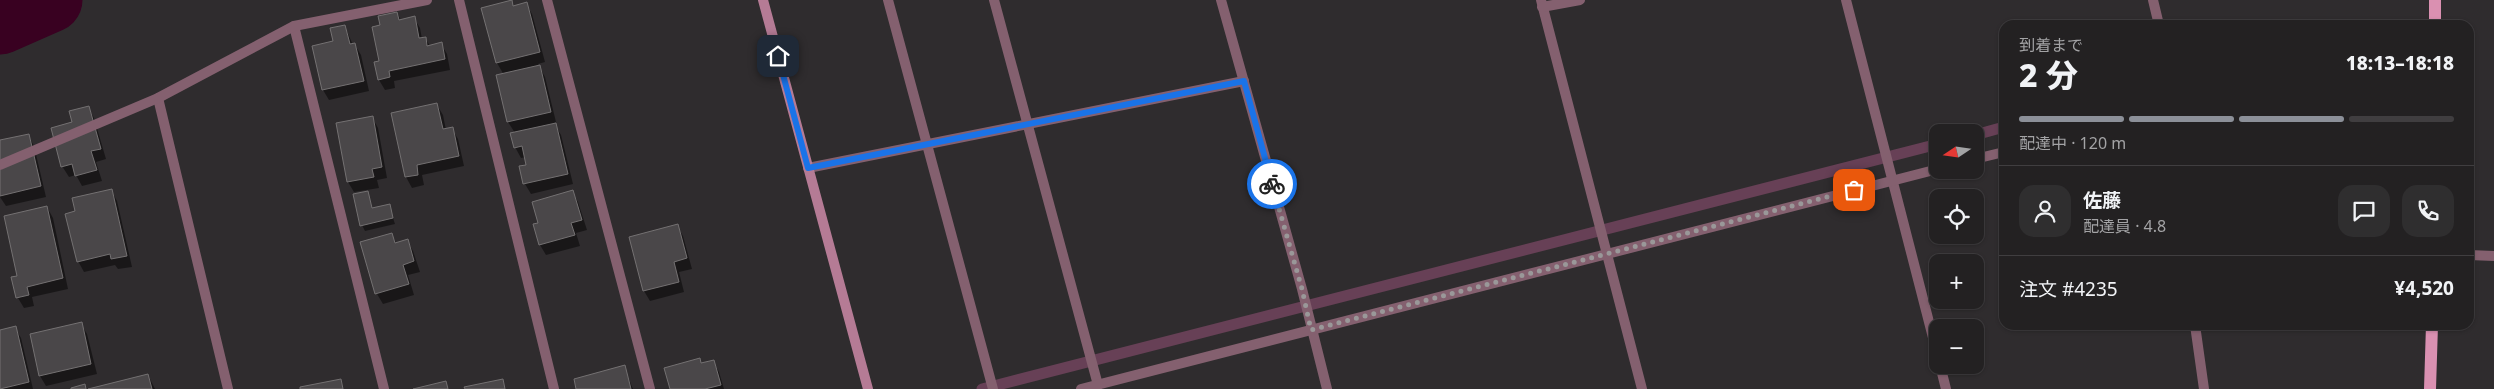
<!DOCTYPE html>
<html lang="ja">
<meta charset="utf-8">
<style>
:root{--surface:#232122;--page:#2f2e2f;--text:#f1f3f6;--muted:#a3a3a5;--line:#403e40;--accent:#8c9099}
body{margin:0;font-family:"Noto Sans","Noto Sans JP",sans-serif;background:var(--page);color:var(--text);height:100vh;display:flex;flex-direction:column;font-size:19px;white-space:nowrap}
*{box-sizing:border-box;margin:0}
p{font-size:16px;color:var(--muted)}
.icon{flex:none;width:28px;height:28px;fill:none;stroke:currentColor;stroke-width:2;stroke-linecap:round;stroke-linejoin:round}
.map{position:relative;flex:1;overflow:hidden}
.side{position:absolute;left:1999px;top:20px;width:475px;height:310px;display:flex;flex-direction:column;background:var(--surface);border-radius:15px;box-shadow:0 1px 4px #0004,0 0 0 1px var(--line)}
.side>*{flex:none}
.needle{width:32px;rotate:257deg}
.tools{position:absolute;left:1929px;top:124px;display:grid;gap:10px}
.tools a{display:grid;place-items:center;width:55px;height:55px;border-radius:10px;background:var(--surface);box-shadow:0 1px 4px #0004,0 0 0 1px var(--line);font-size:25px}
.pin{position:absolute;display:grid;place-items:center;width:42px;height:42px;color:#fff;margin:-21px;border-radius:10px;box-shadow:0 2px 8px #0006}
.courier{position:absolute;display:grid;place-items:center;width:50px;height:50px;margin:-25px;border:4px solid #1a73e8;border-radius:50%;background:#fff;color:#222;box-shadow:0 1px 6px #0007}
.summary em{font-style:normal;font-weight:800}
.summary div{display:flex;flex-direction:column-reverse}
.summary{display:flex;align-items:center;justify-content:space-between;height:85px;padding:0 20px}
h1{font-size:32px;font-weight:800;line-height:38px}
.bar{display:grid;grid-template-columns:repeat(4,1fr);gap:8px 5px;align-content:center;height:60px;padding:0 20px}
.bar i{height:6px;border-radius:4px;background:var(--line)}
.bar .on{background:var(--accent)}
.bar p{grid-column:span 4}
.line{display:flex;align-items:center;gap:12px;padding:0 20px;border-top:1px solid var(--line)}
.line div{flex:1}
.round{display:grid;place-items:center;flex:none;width:52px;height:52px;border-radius:15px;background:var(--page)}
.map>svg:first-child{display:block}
</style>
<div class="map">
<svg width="2494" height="389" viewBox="0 0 2494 389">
<rect width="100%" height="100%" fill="#2f2c2e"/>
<!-- shadow -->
<g fill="#0007">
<polygon points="511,1 514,7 526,4 532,14 545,62 538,64 545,77 556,122 554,123 561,135 573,184 531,194 525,184 521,167 528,165 526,157 521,158 515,147 515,133 508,122 497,76 504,75 497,63 482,9"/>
<polygon points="397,13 401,20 414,18 420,28 422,39 425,38 430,46 441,44 447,54 450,70 394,81 395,88 385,90 379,80 382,26"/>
<polygon points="345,27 353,45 355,45 361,55 369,91 329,100 323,90 334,42"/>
<polygon points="437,105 443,115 446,130 452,129 458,139 464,166 422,175 424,185 412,188 406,177 393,114"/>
<polygon points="88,107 94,118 106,159 96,162 102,181 82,186 76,175 69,177 62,166 74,123"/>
<polygon points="372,117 378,128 387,178 377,180 379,188 354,192 348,182 337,124"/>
<polygon points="28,135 34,146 46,197 6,206 0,197 0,142"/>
<polygon points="111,190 117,201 132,267 118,269 115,265 84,272 78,261 77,212"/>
<polygon points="572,191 578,202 587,230 576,233 580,246 546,255 540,245 535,225 539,224"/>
<polygon points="367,193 373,209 389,206 395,224 365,231 362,225"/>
<polygon points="47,207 53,218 68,289 32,297 34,306 24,308 18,298 13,278 19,276"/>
<polygon points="677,226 683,236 692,269 679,272 684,292 650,301 644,291 631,238"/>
<polygon points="391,234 397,244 407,240 413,251 420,272 408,275 414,295 383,304 377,294"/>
<polygon points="81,324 87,334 97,374 46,386 40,376 31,335"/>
<polygon points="15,328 21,338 33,389 0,389 0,332"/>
<polygon points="699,359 702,364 713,361 719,372 724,389 671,389"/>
<polygon points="624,367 633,389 578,389"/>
<polygon points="148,375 155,389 93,389"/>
</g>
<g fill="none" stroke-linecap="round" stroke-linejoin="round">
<!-- stream -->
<g stroke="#674056" stroke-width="11">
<polyline points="1975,135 2004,127"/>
<polyline points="982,389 1938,144"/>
</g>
<!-- river -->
<polyline stroke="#390121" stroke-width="65" points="0,22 50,0"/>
</g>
<!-- building -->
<g fill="#4a4749" stroke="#747172">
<polygon points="512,0 513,6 527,2 540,52 496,63 481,8"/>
<polygon points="397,12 399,20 415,16 419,38 426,37 427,46 442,42 445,59 389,71 390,77 378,80 374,62 379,61 372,27 380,25 378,16"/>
<polygon points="345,25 350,44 355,43 364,81 322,90 312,46 333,41 330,28"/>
<polygon points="540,65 551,112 507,122 496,75"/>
<polygon points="437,103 443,129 453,127 459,156 417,165 418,175 405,177 391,113"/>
<polygon points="89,106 101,149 91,151 97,170 75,176 72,164 61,167 51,128 72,122 69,111"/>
<polygon points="373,116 382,167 372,169 374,177 347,182 336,123"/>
<polygon points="556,123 568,174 523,184 519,166 526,165 522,146 514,148 510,133"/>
<polygon points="29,134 41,186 0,196 0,140"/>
<polygon points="112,189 127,256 111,259 110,254 77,262 65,214 75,211 72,198"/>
<polygon points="573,190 582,220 571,223 575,235 539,245 533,224 538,223 532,202"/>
<polygon points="368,191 372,208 390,204 393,218 360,226 353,194"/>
<polygon points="47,206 63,278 27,287 29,295 16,298 11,277 17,276 4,216"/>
<polygon points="678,224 687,258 674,262 679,282 643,291 629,237"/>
<polygon points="392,233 395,243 408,239 414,261 403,265 409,284 375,294 360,242"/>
<polygon points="82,322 91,364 39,376 30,334"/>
<polygon points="16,326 29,382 0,389 0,330"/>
<polygon points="700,358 701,363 714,360 721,385 705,389 670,389 664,368"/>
<polygon points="625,365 631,389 576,389 574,379"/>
<polygon points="148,374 152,389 88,389"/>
<polygon points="341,379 343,389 300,389 300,387"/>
<polygon points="503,379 505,389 465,389 464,387"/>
<polygon points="446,381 448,389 413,389"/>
<polygon points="85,384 86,389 71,389 71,388"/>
</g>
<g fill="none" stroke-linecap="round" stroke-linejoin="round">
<!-- street -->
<g stroke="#84606f" stroke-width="10">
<polyline points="459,0 554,389"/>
<polyline points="547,0 650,389"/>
<polyline points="888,0 993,389"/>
<polyline points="994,0 1098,385"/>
<polyline points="1221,0 1302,289 1327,389"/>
<polyline points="1541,0 1642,389"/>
<polyline points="1846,0 1938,357"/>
<polyline points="2153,0 2159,25"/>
<polyline points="1542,7 1580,0"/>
<polyline points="294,26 384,389"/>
<polyline points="158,98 228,389"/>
<polyline points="1975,159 2004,152"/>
<polyline points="0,165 158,98 294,26 427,0"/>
<polyline points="808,168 1244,81"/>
<polyline points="2469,255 2494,256"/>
<polyline points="2195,325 2204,389"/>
<polyline points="1940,365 1946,389"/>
<polyline points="1081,389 1938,169"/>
</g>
<!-- secondary -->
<polyline stroke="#b57b95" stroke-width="10" points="763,0 868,389"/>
<!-- primary -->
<g stroke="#da90b1" stroke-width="12">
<polyline points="2435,0 2435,25"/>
<polyline points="2430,389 2432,325"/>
</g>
</g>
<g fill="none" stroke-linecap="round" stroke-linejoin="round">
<!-- done -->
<polyline stroke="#9a9899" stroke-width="5" stroke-dasharray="0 9" points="1272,184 1302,289 1311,330 1854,190"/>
<!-- route -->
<polyline stroke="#1a73e8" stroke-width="6" points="778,56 808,168 1244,81 1272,184"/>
</g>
</svg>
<div class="tools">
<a><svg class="needle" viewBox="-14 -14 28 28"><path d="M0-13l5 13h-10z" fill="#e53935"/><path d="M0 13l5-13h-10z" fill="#a3a3a5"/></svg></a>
<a><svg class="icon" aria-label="locate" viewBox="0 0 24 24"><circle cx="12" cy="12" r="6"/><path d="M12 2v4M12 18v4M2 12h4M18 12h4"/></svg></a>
<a>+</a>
<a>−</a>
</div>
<div class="pin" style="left:1854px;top:190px;background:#ea580c"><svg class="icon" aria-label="bag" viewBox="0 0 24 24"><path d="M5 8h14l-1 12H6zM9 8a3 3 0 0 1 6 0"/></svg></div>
<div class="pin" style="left:778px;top:56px;background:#1f2937"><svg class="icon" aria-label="home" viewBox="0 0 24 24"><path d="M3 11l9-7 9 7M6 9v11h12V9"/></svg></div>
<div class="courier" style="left:1272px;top:184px"><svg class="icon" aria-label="bike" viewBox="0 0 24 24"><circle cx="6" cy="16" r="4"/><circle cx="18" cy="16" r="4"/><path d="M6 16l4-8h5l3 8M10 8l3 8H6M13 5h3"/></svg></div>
<section class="side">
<div class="summary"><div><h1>2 分</h1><p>到着まで</p></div><em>18:13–18:18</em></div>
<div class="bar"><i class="on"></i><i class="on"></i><i class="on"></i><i></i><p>配達中 · 120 m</p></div>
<div class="line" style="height:90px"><a class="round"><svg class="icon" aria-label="person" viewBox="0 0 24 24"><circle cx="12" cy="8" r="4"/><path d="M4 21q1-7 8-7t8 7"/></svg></a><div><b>佐藤</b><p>配達員 · 4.8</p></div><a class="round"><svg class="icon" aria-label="chat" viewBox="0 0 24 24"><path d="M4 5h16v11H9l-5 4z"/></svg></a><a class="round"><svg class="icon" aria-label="phone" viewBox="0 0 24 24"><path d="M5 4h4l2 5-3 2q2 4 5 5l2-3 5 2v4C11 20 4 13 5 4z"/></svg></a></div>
<div class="line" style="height:65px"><div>注文 #4235</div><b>¥4,520</b></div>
</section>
</div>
